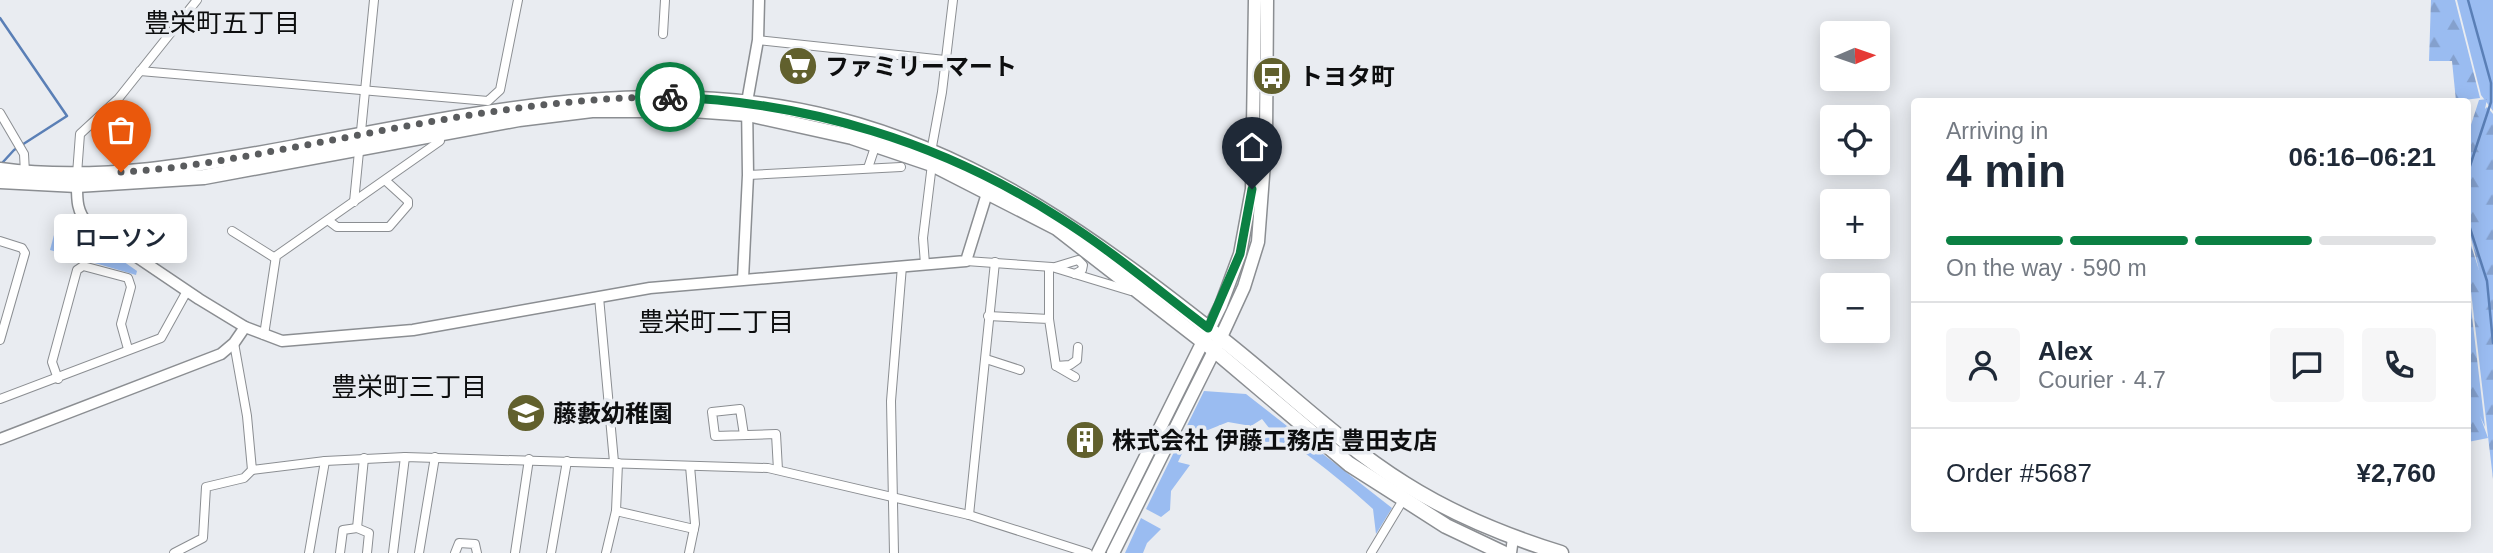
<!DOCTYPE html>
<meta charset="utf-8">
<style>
:root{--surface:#fff;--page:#f6f6f7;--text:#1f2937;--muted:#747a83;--line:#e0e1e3;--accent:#0b8043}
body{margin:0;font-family:Arial,"Noto Sans JP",sans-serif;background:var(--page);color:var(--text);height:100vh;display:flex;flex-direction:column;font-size:26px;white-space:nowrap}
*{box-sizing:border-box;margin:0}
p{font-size:23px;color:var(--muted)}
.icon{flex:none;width:38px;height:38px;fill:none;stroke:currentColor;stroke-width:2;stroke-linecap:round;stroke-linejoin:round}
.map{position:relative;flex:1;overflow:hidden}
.details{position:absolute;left:1911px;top:98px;width:560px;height:434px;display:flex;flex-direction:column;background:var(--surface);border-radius:7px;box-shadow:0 4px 18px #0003}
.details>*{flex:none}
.needle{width:46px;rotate:88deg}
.controls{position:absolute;left:1820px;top:21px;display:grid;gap:14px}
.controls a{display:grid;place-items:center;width:70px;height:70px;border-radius:7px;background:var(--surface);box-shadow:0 4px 18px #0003;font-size:35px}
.pin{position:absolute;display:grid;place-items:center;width:60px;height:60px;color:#fff;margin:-72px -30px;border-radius:50% 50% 50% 0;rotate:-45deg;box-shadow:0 0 7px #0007}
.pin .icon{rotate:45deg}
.courier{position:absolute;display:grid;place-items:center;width:70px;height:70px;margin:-35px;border:5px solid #0b8043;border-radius:50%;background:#fff;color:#222;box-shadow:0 2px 9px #0007}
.bubble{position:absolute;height:49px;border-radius:7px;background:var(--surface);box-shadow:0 4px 18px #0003;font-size:23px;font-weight:600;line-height:49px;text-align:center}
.summary em{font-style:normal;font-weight:600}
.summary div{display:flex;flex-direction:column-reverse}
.summary{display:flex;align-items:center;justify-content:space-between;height:119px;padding:0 35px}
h1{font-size:46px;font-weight:600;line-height:52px}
.bar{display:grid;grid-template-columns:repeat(4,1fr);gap:10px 7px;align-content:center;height:84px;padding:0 35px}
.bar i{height:9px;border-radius:5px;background:var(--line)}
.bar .selected{background:var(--accent)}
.bar p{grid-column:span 4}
.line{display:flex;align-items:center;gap:18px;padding:0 35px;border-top:2px solid var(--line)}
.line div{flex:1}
.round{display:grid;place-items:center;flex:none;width:74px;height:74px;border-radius:7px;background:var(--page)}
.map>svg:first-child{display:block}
</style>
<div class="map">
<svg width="2493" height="553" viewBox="0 0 2493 553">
<defs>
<pattern id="forest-firs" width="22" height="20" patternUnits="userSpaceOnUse" patternTransform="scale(1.75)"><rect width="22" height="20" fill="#9abcf1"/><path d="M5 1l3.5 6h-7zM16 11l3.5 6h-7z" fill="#84a0cd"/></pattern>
</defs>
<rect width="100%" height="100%" fill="#e9ecf1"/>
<!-- green -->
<g fill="#9abcf1">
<polygon points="2457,0 2493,0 2493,111 2481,95"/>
<polygon points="59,216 137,271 136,275 50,250"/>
<path d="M 1204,391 L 1246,394 L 1392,508 L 1376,534 L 1373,509 C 1358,495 1308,452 1291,445 C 1281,441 1269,441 1259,443 L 1273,433 L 1262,419 L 1251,426 L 1228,422 L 1208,430 L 1194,428 L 1178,462 L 1190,465 L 1171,491 L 1170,510 L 1161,517 L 1146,509 Z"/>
<polygon points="1141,518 1161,529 1147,543 1143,553 1125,553"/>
</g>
<!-- forest -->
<g fill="url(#forest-firs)">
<polygon points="2431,0 2455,0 2480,98 2456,101 2452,61 2429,61"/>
<polygon points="2487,99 2485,109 2487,107 2493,114 2493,479 2468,266 2468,236 2479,270 2468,226 2468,134 2479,100"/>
<polygon points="2468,299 2470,299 2485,427 2480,416 2488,438 2468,442"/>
</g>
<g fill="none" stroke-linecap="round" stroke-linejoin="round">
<!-- stream -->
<g stroke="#5a7fb6" stroke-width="2.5">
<polyline points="0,18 67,116 14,150 3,162"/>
<polyline points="2468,172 2491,102 2491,83 2468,0"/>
<polyline points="2468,222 2487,281 2493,343"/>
</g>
<!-- minor casing -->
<g stroke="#8b8e92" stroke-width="10">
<g id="minor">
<polyline points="663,34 665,0"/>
<polyline points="758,40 945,60"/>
<polyline points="140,71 488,101 500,90 518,0"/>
<polyline points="0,113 24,154 25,173"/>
<polyline points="931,152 942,92 953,0"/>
<polyline points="868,168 876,144"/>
<polyline points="77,174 80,134 118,99 197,0"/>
<polyline points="748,175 901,167"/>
<polyline points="354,202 374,0"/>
<polyline points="329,221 337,227 389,227 408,205 408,201 386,181"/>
<polyline points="232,231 275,258"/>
<polyline points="0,241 22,248 25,253 0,340"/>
<polyline points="966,261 1052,267 1131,291"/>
<polyline points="925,264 923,238 932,164"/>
<polyline points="1049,267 1049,319"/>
<polyline points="1055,267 1078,260 1083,265 1082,270 1075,274"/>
<polyline points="599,297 614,462"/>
<polyline points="988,316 1049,319 1056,366 1075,377"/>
<polyline points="264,335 276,256 440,141 439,133"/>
<polyline points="234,343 247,416 252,470 325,461 405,457 768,468 969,515 1088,553"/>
<polyline points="986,359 1020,370"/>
<polyline points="1056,366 1070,365 1077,360 1078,347"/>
<polyline points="58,379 52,362 77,270 83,266 128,278 131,287 121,324 128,349"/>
<polyline points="0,399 161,338 187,291"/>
<polyline points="744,435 740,409 712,412 715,436 776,434 778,470"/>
<polyline points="616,511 694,529"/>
<polyline points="969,515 995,262"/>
<polyline points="357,528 364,458"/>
<polyline points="174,553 203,538 206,487 244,478 252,470"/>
<polyline points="309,553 325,461"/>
<polyline points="340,553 343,530 357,528 369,533 367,553"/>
<polyline points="393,553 405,457"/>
<polyline points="419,553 435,457"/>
<polyline points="455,553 459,543 475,544 477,553"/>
<polyline points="515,553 529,459"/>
<polyline points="551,553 567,461"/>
<polyline points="606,553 616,511 618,463"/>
<polyline points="689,553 695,524 690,466"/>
<polyline points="894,553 891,401 902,266"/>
<polyline points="1371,553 1403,500"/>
</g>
</g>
<!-- tertiary casing -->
<g stroke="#8b8e92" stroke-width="13">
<g id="tertiary">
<path d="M 77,181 C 77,198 76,211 88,224 L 199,299 L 245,327 L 282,341 L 413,330 L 650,288 L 966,261 L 989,187"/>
<polyline points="743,279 748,175 747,102 758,40 759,0"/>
<polyline points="0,439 221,354 234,343 245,327"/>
<polyline points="1511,553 1513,538"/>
</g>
</g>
<!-- secondary casing -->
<g stroke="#8b8e92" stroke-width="15">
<g id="secondary">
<polyline points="1098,553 1221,305 1240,254 1252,189 1255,0"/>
<polyline points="1113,553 1221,337 1244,287 1258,242 1266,136 1267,0"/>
</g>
</g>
<!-- trunk casing -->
<g stroke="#8b8e92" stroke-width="17">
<g id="trunk">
<path d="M 0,170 C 99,183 198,165 296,147 C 474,114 656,72 836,119 C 984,157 1100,243 1218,336 C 1281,385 1338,442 1405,484 C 1454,515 1506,536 1561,553"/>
<polyline points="0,181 77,185 204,177 519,119 592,110 692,110 748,114 852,137 932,164 1057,228 1214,350 1349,464 1446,526 1503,553"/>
</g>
</g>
<!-- minor -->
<use href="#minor" stroke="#fff" stroke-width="8"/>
<!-- tertiary -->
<use href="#tertiary" stroke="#fff" stroke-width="10"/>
<!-- secondary -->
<use href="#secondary" stroke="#fff" stroke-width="12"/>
<!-- trunk -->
<use href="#trunk" stroke="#fff" stroke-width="14"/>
</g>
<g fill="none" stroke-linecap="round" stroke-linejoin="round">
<!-- done -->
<path stroke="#5a5c5e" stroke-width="7" stroke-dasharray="0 12.6" d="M 121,172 C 182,169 241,157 301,146 C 423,123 545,97 670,97"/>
<!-- route -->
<path stroke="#0b8043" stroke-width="9" d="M 670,97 C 808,102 941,142 1058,217 C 1111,250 1159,291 1208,328 L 1240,254 L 1252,189"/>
</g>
<!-- icons -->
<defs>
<g id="supermarket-disc" transform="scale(2.0125)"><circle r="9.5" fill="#61602d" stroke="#e9ecf1"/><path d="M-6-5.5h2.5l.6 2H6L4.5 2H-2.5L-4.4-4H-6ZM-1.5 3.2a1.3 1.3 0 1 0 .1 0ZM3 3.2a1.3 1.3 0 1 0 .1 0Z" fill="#fff"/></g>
<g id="bus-disc" transform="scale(2.0125)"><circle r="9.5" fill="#61602d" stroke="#e9ecf1"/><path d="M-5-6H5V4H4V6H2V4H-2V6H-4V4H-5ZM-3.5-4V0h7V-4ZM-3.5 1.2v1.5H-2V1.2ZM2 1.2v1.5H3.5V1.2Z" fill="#fff"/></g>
<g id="school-disc" transform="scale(2.0125)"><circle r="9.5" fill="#61602d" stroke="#e9ecf1"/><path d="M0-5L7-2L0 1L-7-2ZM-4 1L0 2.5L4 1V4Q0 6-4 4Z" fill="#fff"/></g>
<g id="building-disc" transform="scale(2.0125)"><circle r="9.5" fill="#61602d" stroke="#e9ecf1"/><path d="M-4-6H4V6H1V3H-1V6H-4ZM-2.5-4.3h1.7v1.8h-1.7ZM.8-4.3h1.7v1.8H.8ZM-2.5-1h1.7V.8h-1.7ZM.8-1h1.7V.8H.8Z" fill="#fff"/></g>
</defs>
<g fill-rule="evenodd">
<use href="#supermarket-disc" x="798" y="66"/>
<use href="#bus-disc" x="1272" y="76"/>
<use href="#school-disc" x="526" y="413"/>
<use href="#building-disc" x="1085" y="440"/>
</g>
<g text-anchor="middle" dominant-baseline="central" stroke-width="7" stroke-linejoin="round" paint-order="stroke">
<!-- poi labels -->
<g font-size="24" font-weight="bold" fill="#0d0e0f" stroke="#e9ecf1" text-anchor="start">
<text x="825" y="66">ファミリーマート</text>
<text x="1299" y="76">トヨタ町</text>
<text x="553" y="413">藤藪幼稚園</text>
<text x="1112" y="440">株式会社 伊藤工務店 豊田支店</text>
</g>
<!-- neighbourhood labels -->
<g font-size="26" fill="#0d0e0f" stroke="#e9ecf1">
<text x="222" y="23">豊栄町五丁目</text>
<text x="716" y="322">豊栄町二丁目</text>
<text x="409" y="387">豊栄町三丁目</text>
</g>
</g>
</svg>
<div class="controls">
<a><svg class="needle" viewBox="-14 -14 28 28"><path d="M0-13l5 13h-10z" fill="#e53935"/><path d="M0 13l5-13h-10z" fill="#747a83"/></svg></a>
<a><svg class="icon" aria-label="locate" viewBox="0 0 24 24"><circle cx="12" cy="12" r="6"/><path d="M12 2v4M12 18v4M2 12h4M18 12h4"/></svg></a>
<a>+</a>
<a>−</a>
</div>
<div class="pin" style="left:121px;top:172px;background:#ea580c"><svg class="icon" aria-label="bag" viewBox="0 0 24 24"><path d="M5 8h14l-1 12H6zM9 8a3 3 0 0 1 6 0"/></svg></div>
<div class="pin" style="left:1252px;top:189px;background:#1f2937"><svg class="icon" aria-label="home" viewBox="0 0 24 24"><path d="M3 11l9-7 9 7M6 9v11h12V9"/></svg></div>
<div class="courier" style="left:670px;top:97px"><svg class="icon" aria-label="bike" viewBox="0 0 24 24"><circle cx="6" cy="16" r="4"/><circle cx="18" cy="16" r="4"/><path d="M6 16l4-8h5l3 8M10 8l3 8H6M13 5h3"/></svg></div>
<div class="bubble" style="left:54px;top:214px;width:133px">ローソン</div>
<section class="details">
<div class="summary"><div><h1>4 min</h1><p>Arriving in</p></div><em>06:16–06:21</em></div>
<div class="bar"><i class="selected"></i><i class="selected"></i><i class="selected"></i><i></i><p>On the way · 590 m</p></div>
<div class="line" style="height:126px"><a class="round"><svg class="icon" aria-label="person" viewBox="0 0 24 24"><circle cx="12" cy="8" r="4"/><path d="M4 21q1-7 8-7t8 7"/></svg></a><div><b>Alex</b><p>Courier · 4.7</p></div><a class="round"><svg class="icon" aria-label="chat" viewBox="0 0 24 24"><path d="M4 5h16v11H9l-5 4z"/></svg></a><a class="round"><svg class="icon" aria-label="phone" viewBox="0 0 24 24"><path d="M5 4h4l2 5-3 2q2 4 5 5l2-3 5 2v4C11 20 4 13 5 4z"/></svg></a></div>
<div class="line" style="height:91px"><div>Order #5687</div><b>¥2,760</b></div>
</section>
</div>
